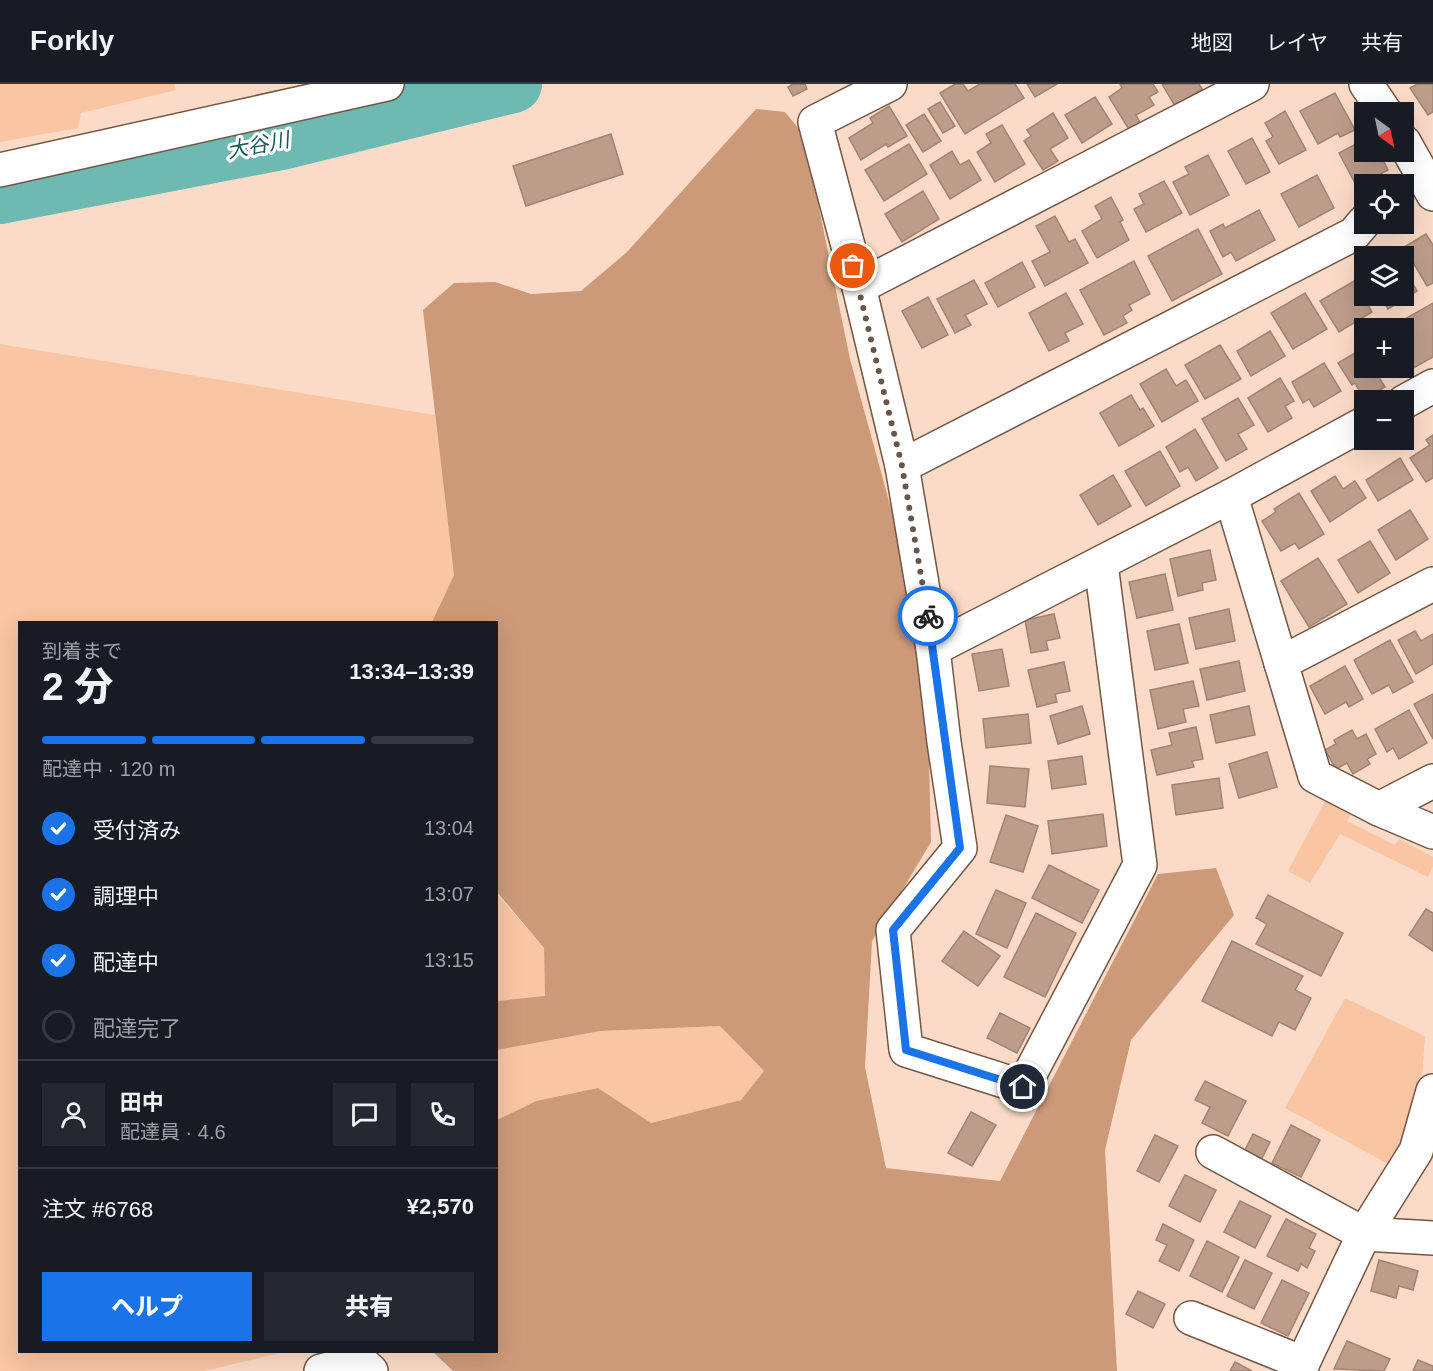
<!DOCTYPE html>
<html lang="ja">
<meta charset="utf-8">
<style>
:root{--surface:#171b24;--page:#242831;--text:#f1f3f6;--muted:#9ea1a6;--line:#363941;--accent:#1a73e8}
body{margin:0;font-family:Helvetica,"Noto Sans JP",sans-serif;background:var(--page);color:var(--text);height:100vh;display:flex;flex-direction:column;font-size:22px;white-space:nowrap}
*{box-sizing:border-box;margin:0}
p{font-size:20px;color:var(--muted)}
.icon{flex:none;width:33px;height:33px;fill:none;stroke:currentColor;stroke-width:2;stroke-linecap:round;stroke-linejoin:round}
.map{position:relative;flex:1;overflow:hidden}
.details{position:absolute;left:18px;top:537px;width:480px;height:732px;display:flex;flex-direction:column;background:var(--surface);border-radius:0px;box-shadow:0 6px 24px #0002}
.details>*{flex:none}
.needle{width:39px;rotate:147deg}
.controls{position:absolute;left:1354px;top:18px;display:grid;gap:12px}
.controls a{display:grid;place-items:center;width:60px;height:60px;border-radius:0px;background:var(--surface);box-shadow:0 6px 24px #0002;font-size:30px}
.pin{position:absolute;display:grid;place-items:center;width:51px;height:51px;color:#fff;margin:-26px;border:3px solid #fff;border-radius:50%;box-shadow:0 2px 6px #0007}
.courier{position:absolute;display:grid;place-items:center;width:60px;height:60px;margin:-30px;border:4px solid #1a73e8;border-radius:50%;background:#fff;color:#222;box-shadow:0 2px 8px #0007}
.summary em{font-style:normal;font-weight:800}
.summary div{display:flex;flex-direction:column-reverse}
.summary{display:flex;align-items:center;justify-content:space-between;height:102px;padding:0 24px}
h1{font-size:39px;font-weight:800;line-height:45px}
.bar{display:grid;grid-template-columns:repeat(4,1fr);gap:9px 6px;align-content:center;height:72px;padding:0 24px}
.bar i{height:8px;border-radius:4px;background:var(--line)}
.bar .active{background:var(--accent)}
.bar p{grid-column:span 4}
.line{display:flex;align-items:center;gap:15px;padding:0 24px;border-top:2px solid var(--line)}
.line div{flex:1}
.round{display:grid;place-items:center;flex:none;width:63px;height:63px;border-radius:0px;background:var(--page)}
ol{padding:0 24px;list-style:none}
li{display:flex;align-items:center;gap:18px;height:66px}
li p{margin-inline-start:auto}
li .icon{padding:6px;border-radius:50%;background:var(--accent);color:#fff;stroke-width:4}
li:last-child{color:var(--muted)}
li i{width:33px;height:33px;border:3px solid var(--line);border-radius:50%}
.button{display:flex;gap:12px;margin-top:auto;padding:12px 24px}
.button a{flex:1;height:69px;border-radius:0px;background:var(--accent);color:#fff;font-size:24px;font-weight:800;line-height:69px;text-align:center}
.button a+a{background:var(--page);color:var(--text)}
header{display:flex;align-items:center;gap:36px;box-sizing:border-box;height:84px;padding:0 30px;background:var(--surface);border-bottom:2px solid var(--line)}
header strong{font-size:28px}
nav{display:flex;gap:33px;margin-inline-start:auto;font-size:21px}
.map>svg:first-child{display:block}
</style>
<header>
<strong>Forkly</strong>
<nav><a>地図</a><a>レイヤ</a><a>共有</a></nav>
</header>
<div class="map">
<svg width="1433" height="1287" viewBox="0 0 1433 1287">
<rect width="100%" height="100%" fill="#fbdbc7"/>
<!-- green -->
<g fill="#f9c5a3">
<polygon points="0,0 174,0 176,6 81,29 78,44 0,58"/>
<polygon points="0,260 435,331 454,491 432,538 20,538 20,1268 284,1268 204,1287 0,1287"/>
<polygon points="1325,717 1351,730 1347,737 1395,761 1399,755 1433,773 1433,782 1428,793 1340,750 1310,799 1288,787"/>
<polygon points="496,809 544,864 545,913 497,917"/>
<polygon points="1345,914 1425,952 1422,996 1394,1083 1285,1024"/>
<polygon points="720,942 764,987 741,1016 650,1039 598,1004 536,1017 497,1036 497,966 600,947"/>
</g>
<!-- forest -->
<polygon fill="#cd9a79" points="756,25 785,28 804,51 850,275 926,552 931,758 872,857 865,983 886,1084 1000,1097 1158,790 1216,784 1234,831 1131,956 1105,1066 1117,1287 453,1287 433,1268 496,1268 497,1036 536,1017 598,1004 651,1039 741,1016 764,987 720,942 600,947 497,966 497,917 545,912 544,864 497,808 496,538 432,538 454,491 423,226 454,199 495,198 531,210 581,207 627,168"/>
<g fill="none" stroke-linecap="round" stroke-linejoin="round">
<!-- river -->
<polyline stroke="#6eb9b1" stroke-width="58" points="0,111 281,57 513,0"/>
</g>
<!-- building -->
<g fill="#bb9d8a" stroke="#a18471" stroke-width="1.5">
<polygon points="793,0 805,0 807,5 793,12 788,3"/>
<polygon points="955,0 963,0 968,7 980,0 1015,0 1024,14 965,50 940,9"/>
<polygon points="1027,0 1057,0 1035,13"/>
<polygon points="1120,0 1153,0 1158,8 1149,13 1154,21 1136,31 1144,45 1133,52 1109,13 1122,4"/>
<polygon points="1162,0 1199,0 1202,5 1175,22"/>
<polygon points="1417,0 1433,0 1433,28 1428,31 1410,4"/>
<polygon points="1335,9 1355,46 1340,53 1338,49 1318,60 1300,27"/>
<polygon points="1095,13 1112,40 1082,59 1065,31"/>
<polygon points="940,18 955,42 943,49 928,25"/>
<polygon points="889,22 907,52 888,63 886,60 861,76 849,54 873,39 870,34"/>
<polygon points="1285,27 1306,66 1279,80 1266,57 1273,53 1265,39"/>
<polygon points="1053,29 1068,54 1050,65 1058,77 1043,86 1024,57 1031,52 1027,46"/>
<polygon points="924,30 941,57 923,68 906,41"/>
<polygon points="1002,41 1025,80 995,98 977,68 991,59 986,50"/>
<polygon points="611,50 623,90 526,122 513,82"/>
<polygon points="1252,54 1270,88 1246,100 1228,67"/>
<polygon points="1365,55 1365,68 1379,68 1388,86 1357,103 1339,69"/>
<polygon points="909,60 927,90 884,117 865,86"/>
<polygon points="952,67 960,81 969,76 981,96 950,115 930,81"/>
<polygon points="1208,71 1229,111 1190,131 1173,98 1189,90 1185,83"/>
<polygon points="1317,91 1334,124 1299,143 1281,110"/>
<polygon points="1164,97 1182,129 1146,148 1134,125 1144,120 1139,110"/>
<polygon points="923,107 939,135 902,158 885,130"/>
<polygon points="1111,113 1123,136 1120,138 1129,156 1097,174 1082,147 1102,135 1095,122"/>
<polygon points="1259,126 1275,156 1236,177 1231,168 1223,173 1210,147 1223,140 1225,144"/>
<polygon points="1055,132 1069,158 1075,155 1088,179 1045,202 1032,177 1050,168 1036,142"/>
<polygon points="1198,145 1222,190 1172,217 1148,172"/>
<polygon points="1426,150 1433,161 1433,199 1427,202 1404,163"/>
<polygon points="1134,177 1150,210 1129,221 1132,226 1123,232 1127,239 1104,251 1080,206"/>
<polygon points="1022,178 1035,203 998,223 985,199"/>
<polygon points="1404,184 1417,207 1388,225 1380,212 1404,212"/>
<polygon points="974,196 987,220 965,231 971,241 955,249 937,215"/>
<polygon points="1354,197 1372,228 1339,248 1320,217"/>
<polygon points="1066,209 1083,240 1065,249 1069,257 1049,267 1029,229"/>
<polygon points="1305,209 1327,245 1293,265 1271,229"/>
<polygon points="928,213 948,251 922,264 902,227"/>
<polygon points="1433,219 1433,273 1408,287 1404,280 1404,244 1389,244"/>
<polygon points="1270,247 1285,272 1251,292 1237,267"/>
<polygon points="1220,261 1241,295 1205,315 1185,281"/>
<polygon points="1365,263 1365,284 1381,284 1375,287 1385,303 1364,315 1355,299 1352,301 1338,279"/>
<polygon points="1324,279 1341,307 1314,323 1309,315 1303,319 1292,298"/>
<polygon points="1166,285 1176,302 1186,296 1198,317 1162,338 1140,300"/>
<polygon points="1280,294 1294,317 1285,322 1292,334 1268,348 1248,314"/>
<polygon points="1131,311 1140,326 1143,324 1154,342 1119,362 1100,329"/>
<polygon points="1238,314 1254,341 1238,350 1247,365 1226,377 1202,335"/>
<polygon points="1195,345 1218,384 1196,397 1188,383 1180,388 1166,363"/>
<polygon points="1433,351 1433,394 1426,398 1410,374 1430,361 1426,356"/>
<polygon points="1160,367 1180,402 1146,422 1125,387"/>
<polygon points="1400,374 1413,396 1378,417 1366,396"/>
<polygon points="1113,391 1131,422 1098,441 1080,411"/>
<polygon points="1335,392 1343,405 1355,397 1366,414 1330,438 1311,407"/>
<polygon points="1299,409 1324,450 1299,465 1295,459 1281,467 1262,437 1276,428 1274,425"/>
<polygon points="1410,426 1428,455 1396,476 1378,446"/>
<polygon points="1370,457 1390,489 1358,509 1338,476"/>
<polygon points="1210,466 1216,496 1202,499 1203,506 1178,512 1170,475"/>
<polygon points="1318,474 1347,520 1309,543 1281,497"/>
<polygon points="1165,490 1173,526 1137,534 1129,498"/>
<polygon points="1229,525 1235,557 1196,565 1189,534"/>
<polygon points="1054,530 1060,554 1046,557 1048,566 1031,569 1025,536"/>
<polygon points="1179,540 1188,579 1155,586 1147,547"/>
<polygon points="1415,547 1421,557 1433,550 1433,580 1416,590 1398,556"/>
<polygon points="1390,556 1413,598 1393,609 1389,601 1372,610 1354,576"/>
<polygon points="1002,565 1009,602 979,607 972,570"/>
<polygon points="1239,577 1245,607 1207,616 1200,585"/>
<polygon points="1064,578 1070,607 1055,610 1057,618 1037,623 1028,586"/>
<polygon points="1345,582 1363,615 1349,623 1346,618 1325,630 1310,602"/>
<polygon points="1193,597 1199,622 1183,625 1186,638 1158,645 1150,606"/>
<polygon points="1433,610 1433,655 1414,620"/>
<polygon points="1082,622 1090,650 1058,660 1050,632"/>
<polygon points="1249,622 1255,651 1216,659 1210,631"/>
<polygon points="1409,626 1427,659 1399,675 1393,664 1387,668 1375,645"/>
<polygon points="1028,630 1031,659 986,664 983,635"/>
<polygon points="1196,643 1203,675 1192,677 1194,683 1157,691 1151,666 1172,661 1169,649"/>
<polygon points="1352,646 1357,655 1366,650 1376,670 1367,675 1370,680 1353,690 1347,679 1336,685 1325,666 1336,660 1334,656"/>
<polygon points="1267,668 1277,703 1239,714 1229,680"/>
<polygon points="1082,672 1086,700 1052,705 1048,677"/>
<polygon points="990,682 1029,685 1025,723 987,719"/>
<polygon points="1219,694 1223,724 1176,731 1172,701"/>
<polygon points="1103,730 1107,762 1052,770 1048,737"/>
<polygon points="1006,731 1038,742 1023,788 990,778"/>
<polygon points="1049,781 1099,806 1082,839 1032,814"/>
<polygon points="996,806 1026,819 1007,864 976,850"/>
<polygon points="1268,811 1343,849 1321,892 1256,860 1267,840 1256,834"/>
<polygon points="1426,825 1433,829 1433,867 1409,851"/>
<polygon points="1036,829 1076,849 1045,913 1004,893"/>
<polygon points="964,847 1000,872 978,902 942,877"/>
<polygon points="1232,857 1303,892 1295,906 1311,914 1295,946 1279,938 1272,952 1202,917"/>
<polygon points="1000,929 1030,944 1017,969 987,954"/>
<polygon points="1205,997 1246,1017 1228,1052 1202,1039 1210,1023 1195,1016"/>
<polygon points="971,1028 996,1041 972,1082 948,1069"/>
<polygon points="1291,1041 1320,1056 1301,1093 1272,1079"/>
<polygon points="1253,1050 1270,1058 1261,1076 1244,1068"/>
<polygon points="1155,1051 1178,1062 1159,1098 1137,1087"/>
<polygon points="1185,1091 1216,1106 1200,1138 1169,1122"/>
<polygon points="1240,1117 1271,1132 1255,1164 1224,1148"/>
<polygon points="1286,1135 1316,1150 1309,1164 1315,1167 1307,1184 1301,1180 1298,1187 1267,1172"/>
<polygon points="1163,1140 1194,1156 1179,1187 1159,1177 1167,1161 1156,1156"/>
<polygon points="1207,1157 1239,1173 1222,1208 1190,1192"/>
<polygon points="1245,1176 1272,1189 1254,1225 1227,1212"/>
<polygon points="1379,1176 1418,1187 1413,1206 1399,1202 1396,1214 1371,1207"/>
<polygon points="1282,1196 1309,1209 1288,1252 1261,1239"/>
<polygon points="1138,1207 1165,1220 1153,1244 1126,1230"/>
<polygon points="1347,1257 1390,1275 1384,1287 1334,1285"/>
<polygon points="1418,1276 1433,1282 1433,1287 1413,1287"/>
<polygon points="1235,1278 1252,1287 1230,1287"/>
</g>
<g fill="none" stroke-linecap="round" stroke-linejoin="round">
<!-- minor casing -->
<g stroke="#725746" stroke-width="36">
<g id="minor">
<polyline points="890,0 815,38 859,203 902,382 933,565 944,658 960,764 893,846 906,966 1023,1003 1140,781 1101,480"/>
<polyline points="1366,0 1385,28"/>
<polyline points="1404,58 1433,110"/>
<polyline points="0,86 387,0"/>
<polyline points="859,203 1252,0"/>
<polyline points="1404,318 1433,302"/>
<polyline points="902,382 1354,150 1365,137"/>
<polyline points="1231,412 1365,339"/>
<polyline points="933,565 1231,412 1281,579 1433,500"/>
<polyline points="1281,579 1315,692 1379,725 1433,748"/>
<polyline points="1379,725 1433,697"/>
<polyline points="1213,1068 1364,1150 1433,1154"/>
<polyline points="1191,1234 1303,1279"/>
<polyline points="321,1287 360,1277 371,1287"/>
<polyline points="1299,1287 1364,1150 1416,1067 1433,1007"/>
</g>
</g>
<!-- minor -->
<use href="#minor" stroke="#fff" stroke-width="33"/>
</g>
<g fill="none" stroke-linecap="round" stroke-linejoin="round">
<!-- done -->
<polyline stroke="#68564b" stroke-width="6" stroke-dasharray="0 10.8" points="853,182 902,382 928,532"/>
<!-- route -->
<polyline stroke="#1a73e8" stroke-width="8" points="928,532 960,764 893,846 906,966 1023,1003"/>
</g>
<g text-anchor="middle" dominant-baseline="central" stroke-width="6" stroke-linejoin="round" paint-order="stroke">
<!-- water labels -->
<g font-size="21" font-style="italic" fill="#1a5a54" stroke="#fff">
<text transform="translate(258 61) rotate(-11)">大谷川</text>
</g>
</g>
</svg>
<div class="controls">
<a><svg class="needle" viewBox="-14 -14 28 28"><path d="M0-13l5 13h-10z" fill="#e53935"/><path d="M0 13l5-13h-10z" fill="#9ea1a6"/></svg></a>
<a><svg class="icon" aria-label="locate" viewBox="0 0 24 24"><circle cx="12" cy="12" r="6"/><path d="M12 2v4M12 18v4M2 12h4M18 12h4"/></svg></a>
<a><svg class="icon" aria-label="layers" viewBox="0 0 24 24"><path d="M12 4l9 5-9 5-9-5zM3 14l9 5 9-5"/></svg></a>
<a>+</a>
<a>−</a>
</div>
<div class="pin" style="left:853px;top:182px;background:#ea580c"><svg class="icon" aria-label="bag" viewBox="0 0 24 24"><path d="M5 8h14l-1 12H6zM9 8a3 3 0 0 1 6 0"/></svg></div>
<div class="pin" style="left:1023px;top:1003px;background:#1f2937"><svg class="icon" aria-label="home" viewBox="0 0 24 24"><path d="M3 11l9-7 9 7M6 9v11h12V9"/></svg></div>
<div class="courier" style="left:928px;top:532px"><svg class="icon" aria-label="bike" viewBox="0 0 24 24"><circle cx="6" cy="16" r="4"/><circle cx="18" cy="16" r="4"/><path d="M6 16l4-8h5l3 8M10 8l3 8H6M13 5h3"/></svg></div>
<section class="details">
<div class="summary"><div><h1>2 分</h1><p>到着まで</p></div><em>13:34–13:39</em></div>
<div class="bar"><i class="active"></i><i class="active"></i><i class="active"></i><i></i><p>配達中 · 120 m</p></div>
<ol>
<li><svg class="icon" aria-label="check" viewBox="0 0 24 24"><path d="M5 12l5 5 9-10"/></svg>受付済み<p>13:04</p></li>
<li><svg class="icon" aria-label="check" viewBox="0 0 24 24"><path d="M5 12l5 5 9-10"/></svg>調理中<p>13:07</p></li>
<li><svg class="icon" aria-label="check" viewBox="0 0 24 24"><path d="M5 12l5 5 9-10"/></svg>配達中<p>13:15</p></li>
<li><i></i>配達完了</li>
</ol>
<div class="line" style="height:108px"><a class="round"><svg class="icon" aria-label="person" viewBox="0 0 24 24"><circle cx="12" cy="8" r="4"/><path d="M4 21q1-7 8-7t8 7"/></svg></a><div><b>田中</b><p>配達員 · 4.6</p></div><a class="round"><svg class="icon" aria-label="chat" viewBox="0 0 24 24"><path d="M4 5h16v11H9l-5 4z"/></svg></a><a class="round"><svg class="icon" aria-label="phone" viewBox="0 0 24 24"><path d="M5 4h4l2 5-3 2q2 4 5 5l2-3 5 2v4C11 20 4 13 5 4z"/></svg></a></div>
<div class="line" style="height:78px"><div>注文 #6768</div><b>¥2,570</b></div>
<div class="button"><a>ヘルプ</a><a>共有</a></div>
</section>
</div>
